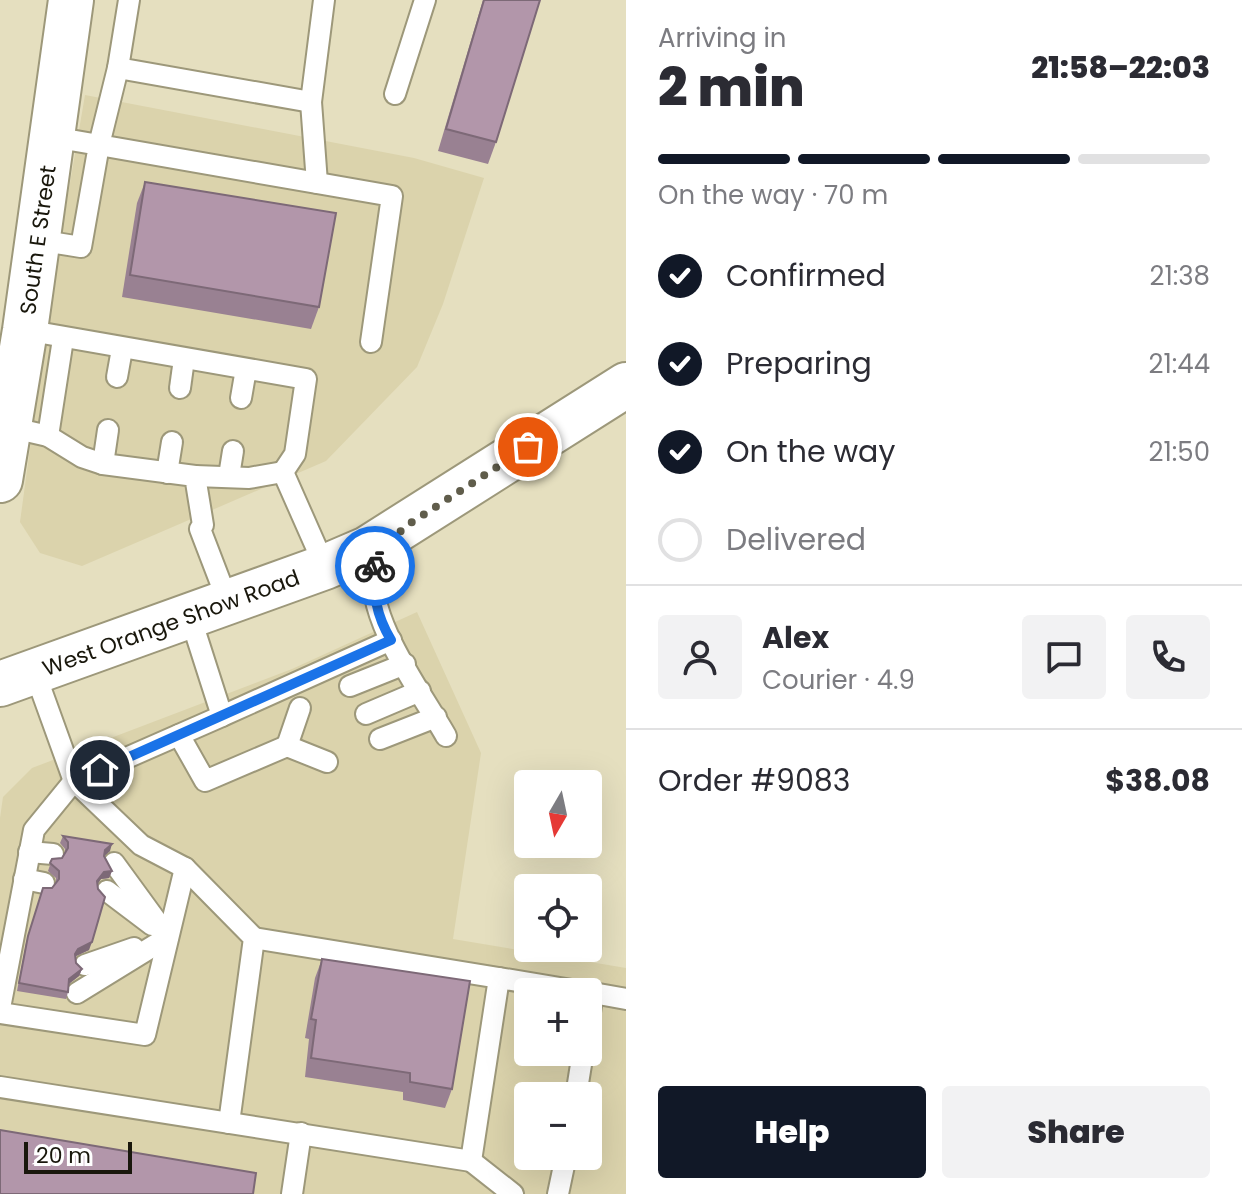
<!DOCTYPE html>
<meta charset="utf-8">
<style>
:root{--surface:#fff;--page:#f2f2f3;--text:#2b2b33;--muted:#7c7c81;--line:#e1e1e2;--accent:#111827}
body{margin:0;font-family:Poppins,sans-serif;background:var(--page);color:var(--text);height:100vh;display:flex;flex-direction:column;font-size:30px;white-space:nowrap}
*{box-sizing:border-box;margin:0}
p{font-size:26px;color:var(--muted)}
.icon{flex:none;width:44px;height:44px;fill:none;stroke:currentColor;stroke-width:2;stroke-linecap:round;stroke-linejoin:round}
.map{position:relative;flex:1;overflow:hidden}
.side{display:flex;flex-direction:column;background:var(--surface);width:616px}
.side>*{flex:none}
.needle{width:52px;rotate:189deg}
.fabs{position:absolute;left:514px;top:770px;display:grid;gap:16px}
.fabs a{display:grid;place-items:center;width:88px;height:88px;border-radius:8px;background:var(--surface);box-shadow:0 8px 32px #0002;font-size:40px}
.scale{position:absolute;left:24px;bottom:20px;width:108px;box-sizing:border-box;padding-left:8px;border:4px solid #19170c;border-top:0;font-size:22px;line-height:28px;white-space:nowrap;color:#19170c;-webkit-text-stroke:6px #fff;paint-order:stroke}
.pin{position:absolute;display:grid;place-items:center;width:68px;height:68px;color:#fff;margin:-34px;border:4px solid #fff;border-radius:50%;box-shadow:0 2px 8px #0007}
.courier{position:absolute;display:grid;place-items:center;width:80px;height:80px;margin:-40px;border:6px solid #1a73e8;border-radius:50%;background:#fff;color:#222;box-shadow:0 2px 10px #0007}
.head em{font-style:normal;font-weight:800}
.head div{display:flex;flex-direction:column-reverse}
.head{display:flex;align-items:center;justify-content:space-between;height:136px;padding:0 32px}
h1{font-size:52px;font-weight:800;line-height:60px}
.bar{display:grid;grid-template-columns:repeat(4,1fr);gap:12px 8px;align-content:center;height:96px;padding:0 32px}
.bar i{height:10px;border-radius:6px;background:var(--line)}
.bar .on{background:var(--accent)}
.bar p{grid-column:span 4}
.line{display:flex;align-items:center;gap:20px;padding:0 32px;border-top:2px solid var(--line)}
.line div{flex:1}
.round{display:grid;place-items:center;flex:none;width:84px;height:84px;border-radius:8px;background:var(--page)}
ol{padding:0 32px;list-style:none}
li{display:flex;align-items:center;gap:24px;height:88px}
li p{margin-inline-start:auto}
li .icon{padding:8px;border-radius:50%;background:var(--accent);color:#fff;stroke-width:4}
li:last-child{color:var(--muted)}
li i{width:44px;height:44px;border:4px solid var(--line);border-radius:50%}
.action{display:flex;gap:16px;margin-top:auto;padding:16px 32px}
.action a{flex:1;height:92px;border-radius:8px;background:var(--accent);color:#fff;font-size:32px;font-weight:800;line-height:92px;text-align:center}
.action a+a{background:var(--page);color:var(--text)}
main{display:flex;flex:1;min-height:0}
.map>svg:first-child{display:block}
</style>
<main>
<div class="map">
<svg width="626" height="1194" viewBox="0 0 626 1194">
<rect width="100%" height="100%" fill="#e5dfbf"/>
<!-- built -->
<g fill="#dbd3ac" fill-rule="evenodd">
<polygon points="85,95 414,158 484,178 443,304 417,367 326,461 82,566 40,553 20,522 50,301"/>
<path d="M 417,612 L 481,753 L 453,939 L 626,968 L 626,1194 L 0,1194 L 0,818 L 3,797 L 32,768 L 292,669 ZM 528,992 L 588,992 L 588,1052 L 528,1052 ZM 528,1096 L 588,1096 L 588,1156 L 528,1156 Z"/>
</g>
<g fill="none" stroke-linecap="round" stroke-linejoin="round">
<!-- service casing -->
<g stroke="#9d987a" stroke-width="24">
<g id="service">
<polyline points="129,0 118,68 311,102 324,0"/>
<polyline points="118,68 99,145 392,196 371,342"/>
<polyline points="395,94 425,0"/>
<polyline points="311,102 317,183"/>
<polyline points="37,240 81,247 99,145 53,137"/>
<polyline points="25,330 306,379 295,454 283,472 325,567"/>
<polyline points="117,377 122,349"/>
<polyline points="180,388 184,359"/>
<polyline points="241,398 246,369"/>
<polyline points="9,427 48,436 82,457 103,464 195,476 203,525 200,529 228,602"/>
<polyline points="48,436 63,339"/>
<polyline points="103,464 108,430"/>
<polyline points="167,473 172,442"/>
<polyline points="195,476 249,478 283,472"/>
<polyline points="229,476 233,451"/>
<path d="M 389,547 C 384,553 377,560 375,568 C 363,615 423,695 446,736"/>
<polyline points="35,673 74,781 141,845 185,868 254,938 229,1123"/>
<polyline points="350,686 405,664"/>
<polyline points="366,714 420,691"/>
<polyline points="222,716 391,640"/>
<polyline points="179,735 205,781 287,746 327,762"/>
<polyline points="380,739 436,717"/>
<polyline points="287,746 300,708"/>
<polyline points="29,852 53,854"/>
<polyline points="114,863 168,937"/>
<polyline points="24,879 44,883"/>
<polyline points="107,891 152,925"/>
<polyline points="85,965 134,948"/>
<polyline points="499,978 584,992"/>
<polyline points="77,993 168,937"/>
<polyline points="0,1008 34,830 74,781 222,716 190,616"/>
<polyline points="0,1013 145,1035 185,868"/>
<polyline points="588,1025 593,993 626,999"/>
<polyline points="0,1087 471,1161 499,978 254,938"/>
<polyline points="576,1096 583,1052"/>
<polyline points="471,1161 513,1194"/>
<polyline points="292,1194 301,1133"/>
<polyline points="558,1194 566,1156"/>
</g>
</g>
<!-- secondary casing -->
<g stroke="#9d987a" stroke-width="48">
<g id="secondary">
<polyline points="0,480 25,330 71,0"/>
<polyline points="0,684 325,567 367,549 626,385"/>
</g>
</g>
<!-- service -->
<use href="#service" stroke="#fff" stroke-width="20"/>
<!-- secondary -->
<use href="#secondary" stroke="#fff" stroke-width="44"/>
</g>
<!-- wall -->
<g fill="#998192">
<polygon points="483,0 540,0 496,142 488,164 438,151"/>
<polygon points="145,182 319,307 311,329 122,297 137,203"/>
<polygon points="63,836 110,851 104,856 112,871 109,878 101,879 97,884 89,950 76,956 76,963 82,969 79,976 69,984 68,992 66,999 17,991 26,943 43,888 52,888 56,882 56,878 48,871 52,859 62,858 65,853 65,849 60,843"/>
<polygon points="322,959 452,1089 445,1108 403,1100 403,1092 305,1077 309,1039 305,1038 315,978"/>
</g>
<!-- shaded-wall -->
<g fill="#7d6977">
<polygon points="112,844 110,851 103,857 105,850"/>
<polygon points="112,871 109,878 101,879 94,889 97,881 104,872"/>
<polygon points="92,942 89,950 76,956 72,962 78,949"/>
<polygon points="82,969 79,976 66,986 69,979"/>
</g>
<!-- building -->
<g fill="#b296aa" stroke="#7d6977" stroke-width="2">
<polygon points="484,0 540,0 496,142 446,129"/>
<polygon points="145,182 336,213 319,307 130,275"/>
<polygon points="63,836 112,844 105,850 104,856 112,871 104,872 97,881 98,889 105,897 92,942 78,949 75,954 76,963 82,969 69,979 68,992 19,983 28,936 43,888 52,888 59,879 59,871 50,863 52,859 62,858 68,848 68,842"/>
<polygon points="322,959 470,981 452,1089 410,1082 410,1073 311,1058 316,1020 311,1019"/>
<polygon points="0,1130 256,1173 253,1194 0,1194"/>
</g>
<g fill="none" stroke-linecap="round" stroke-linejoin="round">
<!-- done -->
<polyline stroke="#605d4b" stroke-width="8" stroke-dasharray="0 14.4" points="375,566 403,528 528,447"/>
<!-- route -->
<path stroke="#1a73e8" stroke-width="10" d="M 100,770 L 391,640 C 376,615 373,594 375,566"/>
</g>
<g text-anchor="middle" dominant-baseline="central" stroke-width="8" stroke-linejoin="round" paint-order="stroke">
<!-- street labels -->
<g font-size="22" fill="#19170c" stroke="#fff">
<text transform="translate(38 240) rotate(-82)">South E Street</text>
<text transform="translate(171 623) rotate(-20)">West Orange Show Road</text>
</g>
</g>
</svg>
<div class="fabs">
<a><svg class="needle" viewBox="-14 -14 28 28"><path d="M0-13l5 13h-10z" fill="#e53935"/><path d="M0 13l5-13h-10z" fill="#7c7c81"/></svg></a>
<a><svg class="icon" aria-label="locate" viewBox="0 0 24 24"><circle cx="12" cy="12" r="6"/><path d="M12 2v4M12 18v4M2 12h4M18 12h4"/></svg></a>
<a>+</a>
<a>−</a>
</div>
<div class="scale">20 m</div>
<div class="pin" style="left:528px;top:447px;background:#ea580c"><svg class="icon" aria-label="bag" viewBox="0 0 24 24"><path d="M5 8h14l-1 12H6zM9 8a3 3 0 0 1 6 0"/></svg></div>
<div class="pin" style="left:100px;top:770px;background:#1f2937"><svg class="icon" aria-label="home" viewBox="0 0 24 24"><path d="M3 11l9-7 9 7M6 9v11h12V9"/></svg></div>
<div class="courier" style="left:375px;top:566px"><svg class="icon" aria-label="bike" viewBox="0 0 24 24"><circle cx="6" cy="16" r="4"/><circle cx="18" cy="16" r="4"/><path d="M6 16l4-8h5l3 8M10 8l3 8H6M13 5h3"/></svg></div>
</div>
<section class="side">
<div class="head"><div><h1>2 min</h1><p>Arriving in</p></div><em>21:58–22:03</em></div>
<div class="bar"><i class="on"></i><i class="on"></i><i class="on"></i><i></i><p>On the way · 70 m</p></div>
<ol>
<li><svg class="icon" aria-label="check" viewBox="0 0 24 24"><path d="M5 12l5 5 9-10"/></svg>Confirmed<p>21:38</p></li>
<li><svg class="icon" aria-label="check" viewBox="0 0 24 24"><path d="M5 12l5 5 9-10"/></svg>Preparing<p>21:44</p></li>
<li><svg class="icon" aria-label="check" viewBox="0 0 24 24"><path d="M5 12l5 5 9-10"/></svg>On the way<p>21:50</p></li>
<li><i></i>Delivered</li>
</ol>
<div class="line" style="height:144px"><a class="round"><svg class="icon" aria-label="person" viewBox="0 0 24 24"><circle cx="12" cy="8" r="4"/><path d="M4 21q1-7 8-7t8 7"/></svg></a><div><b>Alex</b><p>Courier · 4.9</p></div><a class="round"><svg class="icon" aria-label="chat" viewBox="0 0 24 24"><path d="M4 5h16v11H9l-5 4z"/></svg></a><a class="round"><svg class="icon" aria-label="phone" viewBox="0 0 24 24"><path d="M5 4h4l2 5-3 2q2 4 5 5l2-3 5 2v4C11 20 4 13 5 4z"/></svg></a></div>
<div class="line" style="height:104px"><div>Order #9083</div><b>$38.08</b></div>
<div class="action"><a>Help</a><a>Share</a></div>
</section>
</main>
